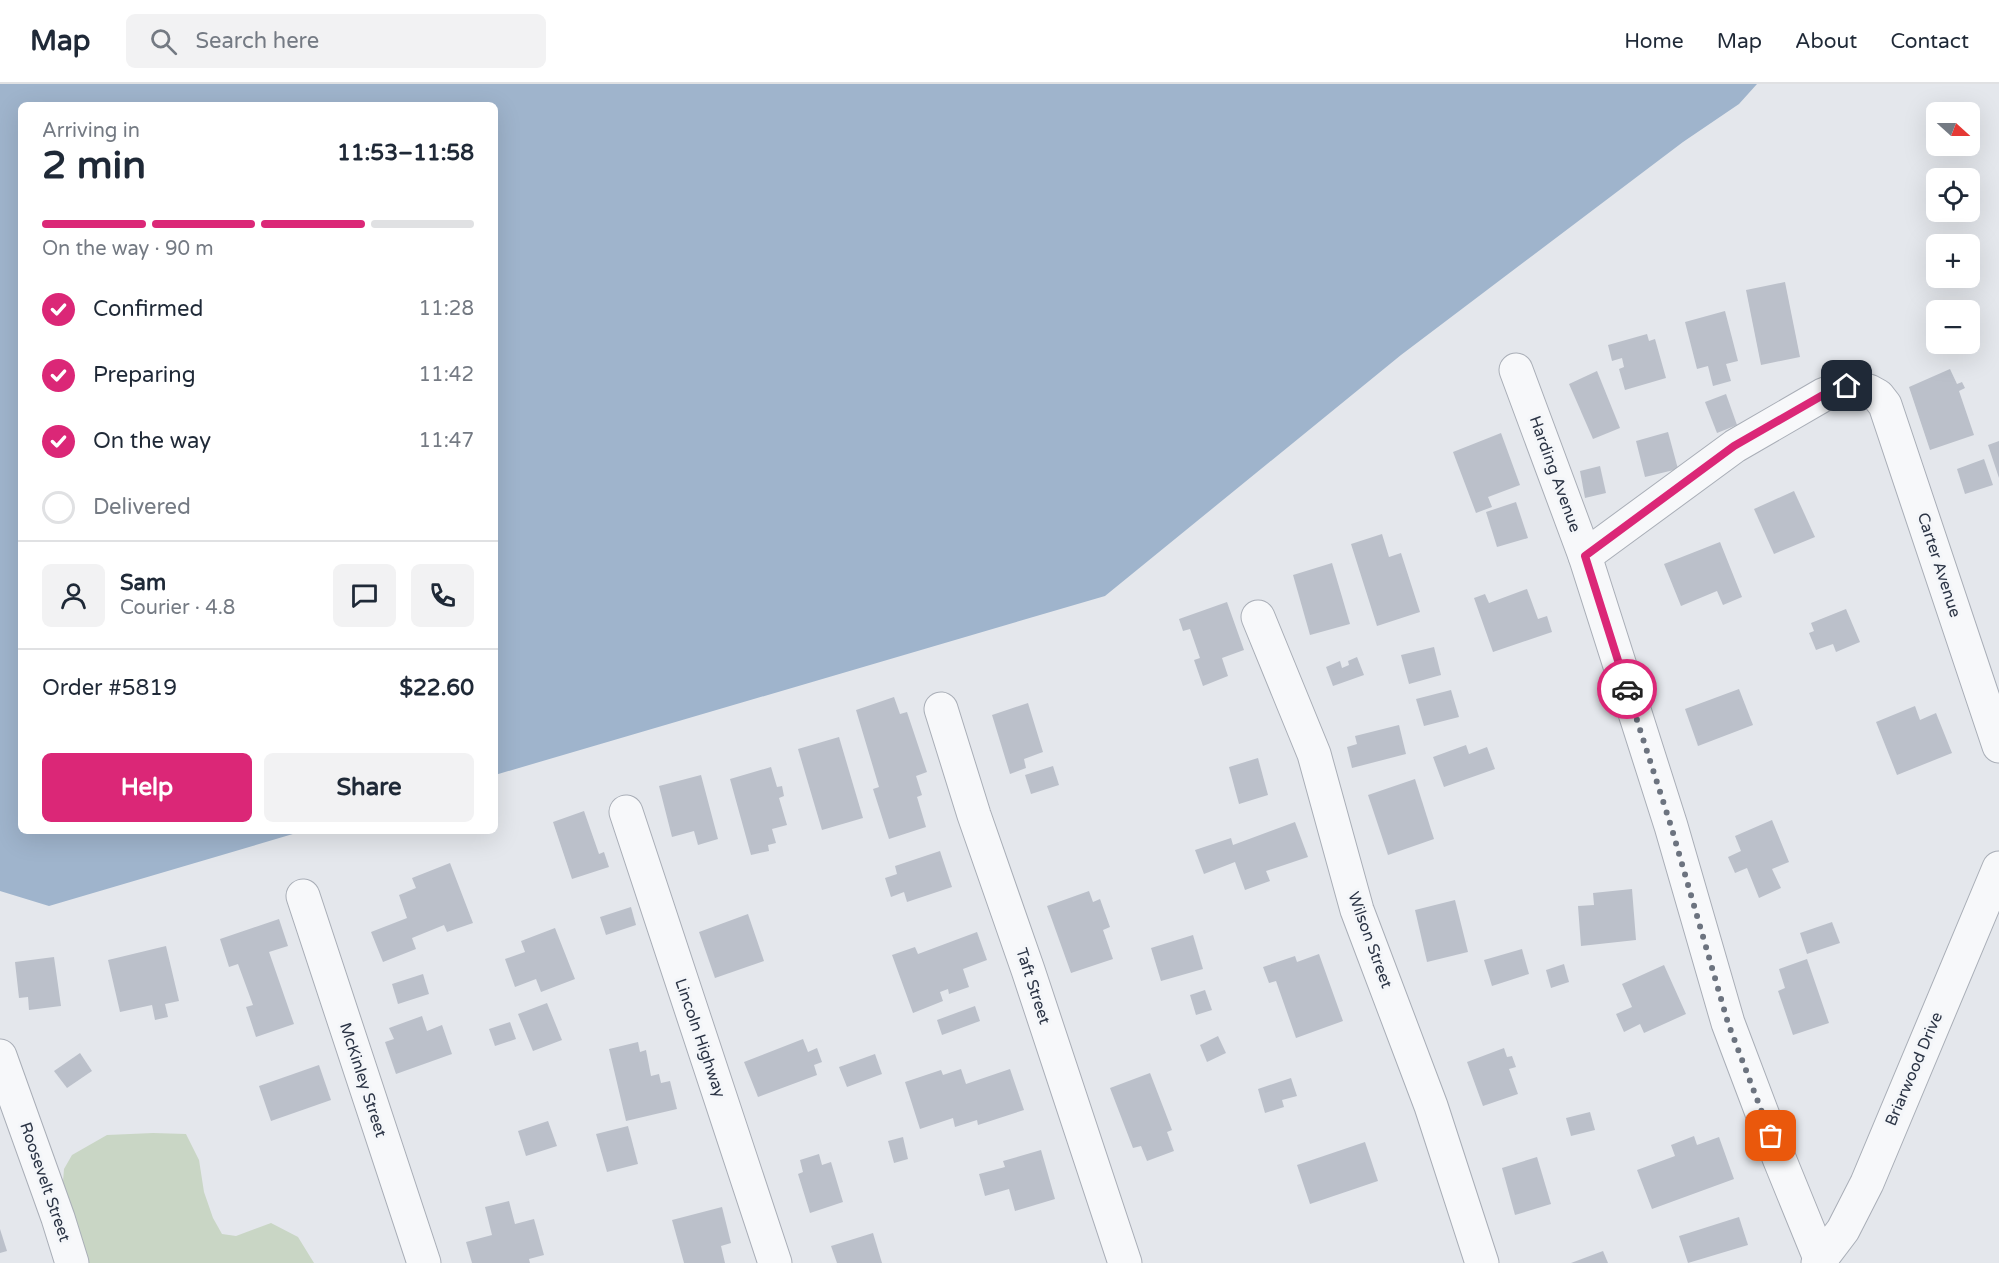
<!DOCTYPE html>
<meta charset="utf-8">
<style>
:root{--surface:#fff;--page:#f2f2f3;--text:#1f2937;--muted:#747a83;--line:#e0e1e3;--accent:#db2777}
body{margin:0;font-family:"Varela Round",sans-serif;background:var(--page);color:var(--text);height:100vh;display:flex;flex-direction:column;font-size:22px;white-space:nowrap}
*{box-sizing:border-box;margin:0}
p{font-size:20px;color:var(--muted)}
.icon{flex:none;width:33px;height:33px;fill:none;stroke:currentColor;stroke-width:2;stroke-linecap:round;stroke-linejoin:round}
.map{position:relative;flex:1;overflow:hidden}
.details{position:absolute;left:18px;top:18px;width:480px;height:732px;display:flex;flex-direction:column;background:var(--surface);border-radius:9px;box-shadow:0 6px 24px #0002}
.details>*{flex:none}
.needle{width:39px;rotate:111deg}
.buttons{position:absolute;left:1926px;top:18px;display:grid;gap:12px}
.buttons a{display:grid;place-items:center;width:54px;height:54px;border-radius:9px;background:var(--surface);box-shadow:0 6px 24px #0002;font-size:30px}
.pin{position:absolute;display:grid;place-items:center;width:51px;height:51px;color:#fff;margin:-26px;border-radius:12px;box-shadow:0 3px 9px #0006}
.courier{position:absolute;display:grid;place-items:center;width:60px;height:60px;margin:-30px;border:4px solid #db2777;border-radius:50%;background:#fff;color:#222;box-shadow:0 2px 8px #0007}
.summary em{font-style:normal;font-weight:800}
.summary div{display:flex;flex-direction:column-reverse}
.summary{display:flex;align-items:center;justify-content:space-between;height:102px;padding:0 24px}
h1{font-size:39px;font-weight:800;line-height:45px}
.bar{display:grid;grid-template-columns:repeat(4,1fr);gap:9px 6px;align-content:center;height:72px;padding:0 24px}
.bar i{height:8px;border-radius:4px;background:var(--line)}
.bar .selected{background:var(--accent)}
.bar p{grid-column:span 4}
.line{display:flex;align-items:center;gap:15px;padding:0 24px;border-top:2px solid var(--line)}
.line div{flex:1}
.round{display:grid;place-items:center;flex:none;width:63px;height:63px;border-radius:9px;background:var(--page)}
ol{padding:0 24px;list-style:none}
li{display:flex;align-items:center;gap:18px;height:66px}
li p{margin-inline-start:auto}
li .icon{padding:6px;border-radius:50%;background:var(--accent);color:#fff;stroke-width:4}
li:last-child{color:var(--muted)}
li i{width:33px;height:33px;border:3px solid var(--line);border-radius:50%}
.button{display:flex;gap:12px;margin-top:auto;padding:12px 24px}
.button a{flex:1;height:69px;border-radius:9px;background:var(--accent);color:#fff;font-size:24px;font-weight:800;line-height:69px;text-align:center}
.button a+a{background:var(--page);color:var(--text)}
header{display:flex;align-items:center;gap:36px;box-sizing:border-box;height:84px;padding:0 30px;background:var(--surface);border-bottom:2px solid var(--line)}
header strong{font-size:28px}
nav{display:flex;gap:33px;margin-inline-start:auto;font-size:21px}
.search{width:420px;height:54px;background:var(--page);display:flex;align-items:center;gap:15px;box-sizing:border-box;padding:0 21px;border-radius:9px;color:var(--muted);font-size:22px}
.map>svg:first-child{display:block}
</style>
<header>
<strong>Map</strong>
<div class="search"><svg class="icon" aria-label="search" viewBox="0 0 24 24"><circle cx="10" cy="10" r="6"/><path d="M15 15l6 6"/></svg>Search here</div>
<nav><a>Home</a><a>Map</a><a>About</a><a>Contact</a></nav>
</header>
<div class="map">
<svg width="1999" height="1179" viewBox="0 0 1999 1179">
<rect width="100%" height="100%" fill="#e4e7ec"/>
<!-- green -->
<polygon fill="#c9d6c5" points="153,1049 186,1050 199,1076 204,1108 213,1134 222,1150 236,1152 271,1139 298,1153 314,1179 84,1179 61,1123 64,1085 72,1071 107,1051"/>
<!-- water -->
<polygon fill="#9fb4cc" points="0,0 1757,0 1739,20 1683,58 1401,271 1105,512 495,691 495,21 21,21 21,747 303,747 49,822 0,807"/>
<!-- building -->
<g fill="#bbc0ca">
<polygon points="1785,198 1800,273 1761,281 1746,206"/>
<polygon points="1725,227 1738,277 1726,280 1731,297 1713,302 1708,282 1697,285 1685,238"/>
<polygon points="1647,250 1649,257 1655,255 1666,294 1625,306 1619,285 1624,283 1622,274 1612,277 1608,261"/>
<polygon points="1950,285 1957,300 1962,298 1965,304 1959,307 1974,351 1930,366 1909,303"/>
<polygon points="1597,287 1620,344 1593,355 1569,300"/>
<polygon points="1726,310 1737,341 1717,349 1705,318"/>
<polygon points="1668,348 1678,385 1645,393 1636,357"/>
<polygon points="1501,349 1520,401 1488,413 1492,423 1476,429 1453,368"/>
<polygon points="1999,357 1999,394 1988,361"/>
<polygon points="1984,375 1993,401 1965,410 1957,385"/>
<polygon points="1600,382 1606,409 1585,414 1580,387"/>
<polygon points="1794,407 1815,453 1774,470 1754,425"/>
<polygon points="1516,418 1528,454 1497,463 1486,428"/>
<polygon points="1382,450 1389,473 1401,469 1420,528 1377,542 1351,460"/>
<polygon points="1720,458 1742,513 1723,521 1717,507 1681,522 1664,480"/>
<polygon points="1332,479 1350,540 1310,551 1293,491"/>
<polygon points="1527,505 1538,535 1547,532 1552,548 1493,568 1474,514 1485,510 1489,519"/>
<polygon points="1227,518 1244,566 1222,574 1228,592 1203,602 1194,576 1200,574 1190,545 1183,547 1179,535"/>
<polygon points="1846,525 1860,558 1836,568 1833,560 1816,566 1809,549 1814,547 1811,539"/>
<polygon points="1434,563 1441,591 1409,600 1401,571"/>
<polygon points="1357,573 1364,591 1333,602 1326,583 1340,577 1342,584 1349,581 1348,577"/>
<polygon points="1739,605 1753,641 1698,662 1685,625"/>
<polygon points="1451,606 1459,633 1424,642 1416,615"/>
<polygon points="894,613 900,630 907,628 927,688 916,692 922,711 917,713 926,743 889,755 873,705 879,703 856,626"/>
<polygon points="1028,619 1043,668 1024,675 1026,684 1010,690 992,631"/>
<polygon points="1915,622 1920,636 1936,629 1952,669 1897,691 1876,638"/>
<polygon points="1399,641 1406,670 1352,684 1347,663 1357,660 1355,652"/>
<polygon points="839,653 863,734 822,746 798,665"/>
<polygon points="1466,661 1469,670 1487,663 1495,685 1444,703 1433,673"/>
<polygon points="1258,674 1268,711 1239,720 1229,683"/>
<polygon points="1053,682 1059,701 1031,710 1025,691"/>
<polygon points="771,683 777,703 782,702 784,712 779,714 787,741 772,745 776,759 768,761 769,767 751,771 730,695"/>
<polygon points="701,691 718,755 698,761 694,747 672,753 659,702"/>
<polygon points="1415,695 1434,755 1388,771 1368,711"/>
<polygon points="584,727 599,770 604,768 609,783 572,795 553,738"/>
<polygon points="1772,736 1789,778 1772,785 1781,804 1759,814 1747,784 1735,789 1728,773 1741,767 1735,752"/>
<polygon points="1295,738 1308,773 1266,787 1270,797 1245,806 1235,778 1204,790 1195,766 1231,754 1233,761"/>
<polygon points="940,767 952,803 907,818 904,808 891,813 885,794 897,790 895,782"/>
<polygon points="450,779 473,839 447,848 444,841 412,854 416,865 383,878 371,848 407,834 399,811 416,804 412,794"/>
<polygon points="1632,805 1636,856 1581,862 1578,822 1594,821 1593,809"/>
<polygon points="1089,807 1093,818 1100,815 1110,843 1103,846 1113,875 1071,889 1047,822"/>
<polygon points="1455,816 1468,868 1427,878 1415,826"/>
<polygon points="631,823 636,841 606,851 600,833"/>
<polygon points="748,830 764,877 715,894 699,848"/>
<polygon points="279,835 288,862 269,868 294,940 256,953 246,923 253,921 238,880 229,883 220,855"/>
<polygon points="1832,838 1840,859 1807,870 1800,849"/>
<polygon points="555,844 575,895 541,908 536,895 515,903 505,875 525,868 521,857"/>
<polygon points="977,848 987,876 963,885 969,903 949,910 948,905 940,908 943,917 913,929 892,871 915,863 918,870"/>
<polygon points="1193,851 1203,885 1161,897 1151,864"/>
<polygon points="166,862 179,917 165,920 168,933 155,936 152,921 120,928 108,876"/>
<polygon points="1522,865 1529,890 1492,902 1484,876"/>
<polygon points="1319,870 1343,937 1296,954 1276,897 1269,899 1263,883 1295,872 1297,878"/>
<polygon points="54,873 61,922 29,926 28,913 19,914 15,878"/>
<polygon points="1807,875 1829,939 1793,951 1778,907 1785,904 1779,885"/>
<polygon points="1564,880 1569,898 1551,904 1546,886"/>
<polygon points="1664,881 1686,930 1644,949 1640,940 1624,948 1616,930 1632,923 1622,900"/>
<polygon points="423,890 429,910 398,920 392,900"/>
<polygon points="1205,906 1212,926 1196,931 1190,911"/>
<polygon points="547,919 562,956 533,967 518,930"/>
<polygon points="975,922 980,937 942,951 937,936"/>
<polygon points="422,932 427,947 442,941 452,970 396,990 385,958 394,955 389,944"/>
<polygon points="510,938 516,955 495,962 489,945"/>
<polygon points="1218,952 1226,969 1207,978 1200,961"/>
<polygon points="803,955 808,968 817,964 822,978 814,981 817,991 758,1013 744,978"/>
<polygon points="638,958 640,968 646,966 651,992 659,990 661,999 670,997 677,1025 626,1037 609,965"/>
<polygon points="1504,964 1507,973 1512,972 1516,983 1509,985 1518,1010 1483,1022 1467,978"/>
<polygon points="80,969 92,987 67,1004 54,987"/>
<polygon points="875,970 882,990 847,1003 839,983"/>
<polygon points="319,981 331,1016 271,1037 259,1002"/>
<polygon points="961,985 966,1000 1010,985 1024,1026 978,1041 977,1036 955,1043 953,1034 920,1045 905,998 941,986 943,991"/>
<polygon points="1150,989 1172,1046 1167,1048 1174,1067 1147,1077 1141,1062 1133,1064 1110,1004"/>
<polygon points="1291,994 1297,1012 1282,1016 1284,1023 1265,1029 1258,1005"/>
<polygon points="1590,1028 1595,1046 1571,1052 1566,1034"/>
<polygon points="548,1037 557,1062 526,1072 518,1047"/>
<polygon points="628,1042 638,1080 607,1088 596,1050"/>
<polygon points="1694,1052 1697,1061 1719,1053 1734,1095 1652,1125 1637,1086 1675,1072 1671,1061"/>
<polygon points="903,1053 908,1075 894,1079 888,1057"/>
<polygon points="1365,1058 1378,1097 1310,1120 1297,1081"/>
<polygon points="1041,1066 1055,1115 1015,1127 1009,1105 985,1112 979,1090 1005,1083 1003,1077"/>
<polygon points="819,1070 822,1081 831,1078 843,1118 810,1129 798,1090 803,1088 800,1076"/>
<polygon points="1537,1073 1551,1120 1515,1131 1502,1084"/>
<polygon points="509,1117 515,1140 534,1135 544,1171 529,1175 530,1179 472,1179 466,1158 492,1151 485,1123"/>
<polygon points="722,1123 731,1159 721,1162 725,1179 684,1179 672,1136"/>
<polygon points="1739,1133 1748,1161 1688,1179 1679,1152"/>
<polygon points="0,1145 7,1167 0,1169"/>
<polygon points="873,1149 882,1179 837,1179 831,1162"/>
<polygon points="1603,1167 1608,1179 1571,1179"/>
</g>
<g fill="none" stroke-linecap="round" stroke-linejoin="round">
<!-- minor casing -->
<g stroke="#a9aeb7" stroke-width="35">
<g id="minor">
<polyline points="1516,286 1585,472 1671,742 1728,939 1779,1074 1821,1177"/>
<polyline points="1585,472 1735,362 1823,311 1847,302 1869,307 1878,312 1885,321 1999,662"/>
<polyline points="1258,533 1314,670 1357,826 1431,1022 1482,1179"/>
<polyline points="941,625 974,731 1028,886 1125,1179"/>
<polyline points="626,728 775,1179"/>
<polyline points="303,812 424,1179"/>
<polyline points="0,972 58,1134 72,1179"/>
<polyline points="1818,1179 1843,1146 1867,1099 1999,784"/>
</g>
</g>
<!-- minor -->
<use href="#minor" stroke="#f7f8fa" stroke-width="33"/>
</g>
<g fill="none" stroke-linecap="round" stroke-linejoin="round">
<!-- done -->
<polyline stroke="#6c737f" stroke-width="6" stroke-dasharray="0 10.8" points="1627,605 1671,742 1728,939 1771,1052"/>
<!-- route -->
<polyline stroke="#db2777" stroke-width="8" points="1627,605 1585,472 1734,362 1823,311 1847,302"/>
</g>
<g text-anchor="middle" dominant-baseline="central" stroke-width="6" stroke-linejoin="round" paint-order="stroke">
<!-- street labels -->
<g font-size="16" fill="#2b3445" stroke="#f4f6f9">
<text transform="translate(1555 390) rotate(70)">Harding Avenue</text>
<text transform="translate(1939 481) rotate(72)">Carter Avenue</text>
<text transform="translate(1370 856) rotate(70)">Wilson Street</text>
<text transform="translate(1033 902) rotate(72)">Taft Street</text>
<text transform="translate(700 954) rotate(71)">Lincoln Highway</text>
<text transform="translate(1914 985) rotate(-67)">Briarwood Drive</text>
<text transform="translate(363 996) rotate(72)">McKinley Street</text>
<text transform="translate(45 1098) rotate(71)">Roosevelt Street</text>
</g>
</g>
</svg>
<div class="buttons">
<a><svg class="needle" viewBox="-14 -14 28 28"><path d="M0-13l5 13h-10z" fill="#e53935"/><path d="M0 13l5-13h-10z" fill="#747a83"/></svg></a>
<a><svg class="icon" aria-label="locate" viewBox="0 0 24 24"><circle cx="12" cy="12" r="6"/><path d="M12 2v4M12 18v4M2 12h4M18 12h4"/></svg></a>
<a>+</a>
<a>−</a>
</div>
<div class="pin" style="left:1771px;top:1052px;background:#ea580c"><svg class="icon" aria-label="bag" viewBox="0 0 24 24"><path d="M5 8h14l-1 12H6zM9 8a3 3 0 0 1 6 0"/></svg></div>
<div class="pin" style="left:1847px;top:302px;background:#1f2937"><svg class="icon" aria-label="home" viewBox="0 0 24 24"><path d="M3 11l9-7 9 7M6 9v11h12V9"/></svg></div>
<div class="courier" style="left:1627px;top:605px"><svg class="icon" aria-label="car" viewBox="0 0 24 24"><path d="M5 17H2v-5l4-1 3-4h7l3 4 3 1v5h-3M9 17h6M6 11h13"/><circle cx="7" cy="17" r="2"/><circle cx="17" cy="17" r="2"/></svg></div>
<section class="details">
<div class="summary"><div><h1>2 min</h1><p>Arriving in</p></div><em>11:53–11:58</em></div>
<div class="bar"><i class="selected"></i><i class="selected"></i><i class="selected"></i><i></i><p>On the way · 90 m</p></div>
<ol>
<li><svg class="icon" aria-label="check" viewBox="0 0 24 24"><path d="M5 12l5 5 9-10"/></svg>Confirmed<p>11:28</p></li>
<li><svg class="icon" aria-label="check" viewBox="0 0 24 24"><path d="M5 12l5 5 9-10"/></svg>Preparing<p>11:42</p></li>
<li><svg class="icon" aria-label="check" viewBox="0 0 24 24"><path d="M5 12l5 5 9-10"/></svg>On the way<p>11:47</p></li>
<li><i></i>Delivered</li>
</ol>
<div class="line" style="height:108px"><a class="round"><svg class="icon" aria-label="person" viewBox="0 0 24 24"><circle cx="12" cy="8" r="4"/><path d="M4 21q1-7 8-7t8 7"/></svg></a><div><b>Sam</b><p>Courier · 4.8</p></div><a class="round"><svg class="icon" aria-label="chat" viewBox="0 0 24 24"><path d="M4 5h16v11H9l-5 4z"/></svg></a><a class="round"><svg class="icon" aria-label="phone" viewBox="0 0 24 24"><path d="M5 4h4l2 5-3 2q2 4 5 5l2-3 5 2v4C11 20 4 13 5 4z"/></svg></a></div>
<div class="line" style="height:78px"><div>Order #5819</div><b>$22.60</b></div>
<div class="button"><a>Help</a><a>Share</a></div>
</section>
</div>
